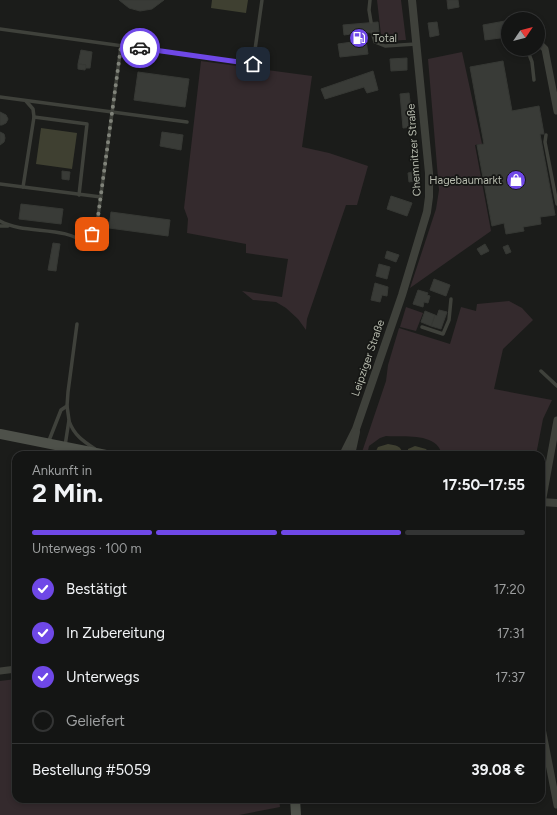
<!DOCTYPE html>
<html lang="de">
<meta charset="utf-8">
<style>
:root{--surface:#141514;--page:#212222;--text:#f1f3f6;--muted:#9d9fa0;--line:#333434;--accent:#6f48e7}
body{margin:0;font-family:Figtree,sans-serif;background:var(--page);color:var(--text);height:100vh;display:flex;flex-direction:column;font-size:15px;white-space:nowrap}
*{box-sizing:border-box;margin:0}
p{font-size:13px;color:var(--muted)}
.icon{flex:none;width:22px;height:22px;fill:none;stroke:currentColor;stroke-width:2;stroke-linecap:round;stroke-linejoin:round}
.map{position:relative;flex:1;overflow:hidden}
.details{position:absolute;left:12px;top:451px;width:533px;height:352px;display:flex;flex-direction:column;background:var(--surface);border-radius:12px;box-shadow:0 2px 6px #0003,0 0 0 1px var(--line)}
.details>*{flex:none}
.needle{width:26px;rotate:55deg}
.buttons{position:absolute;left:501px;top:12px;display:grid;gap:8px}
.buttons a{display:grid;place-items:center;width:44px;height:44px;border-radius:50%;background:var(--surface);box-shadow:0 2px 6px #0003,0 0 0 1px var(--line);font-size:20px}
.pin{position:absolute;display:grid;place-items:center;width:34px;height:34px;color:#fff;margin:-17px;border-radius:8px;box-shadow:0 2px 6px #0006}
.courier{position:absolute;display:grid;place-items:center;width:40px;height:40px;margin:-20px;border:3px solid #6f48e7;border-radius:50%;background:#fff;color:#222;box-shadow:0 1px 5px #0007}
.head em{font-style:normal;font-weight:700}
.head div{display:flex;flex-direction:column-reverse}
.head{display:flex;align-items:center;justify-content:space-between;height:68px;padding:0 20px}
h1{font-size:26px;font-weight:700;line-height:30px}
.bar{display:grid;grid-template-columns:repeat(4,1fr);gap:6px 4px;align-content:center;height:48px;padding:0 20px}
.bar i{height:5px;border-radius:3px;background:var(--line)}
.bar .on{background:var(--accent)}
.bar p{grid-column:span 4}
.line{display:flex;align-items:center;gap:10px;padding:0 20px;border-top:1px solid var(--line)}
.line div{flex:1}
ol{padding:0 20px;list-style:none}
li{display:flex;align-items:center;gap:12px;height:44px}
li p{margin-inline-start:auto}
li .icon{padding:4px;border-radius:50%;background:var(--accent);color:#fff;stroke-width:4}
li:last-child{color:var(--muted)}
li i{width:22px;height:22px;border:2px solid var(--line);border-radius:50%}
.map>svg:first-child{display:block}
</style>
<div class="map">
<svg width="557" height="815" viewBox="0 0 557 815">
<rect width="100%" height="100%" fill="#1b1c1a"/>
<!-- green -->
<g fill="#342a2d">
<path d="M 377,0 L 401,0 L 406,40 C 398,40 387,43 381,35 Z"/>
<polygon points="462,52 482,144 475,145 491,231 410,288 436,209 439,190 428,59"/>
<polygon points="201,61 312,76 302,147 329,153 368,166 357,205 346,205 307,319 306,330 298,319 286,308 276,302 253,300 242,291 282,297 288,259 246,253 246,244 187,233 188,219 184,208"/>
<path d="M 509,301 L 522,308 L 533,320 L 503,349 L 494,389 L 552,400 L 543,419 L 536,455 L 442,455 C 438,432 403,437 386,436 L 380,438 L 369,446 L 367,455 L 361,455 L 386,381 L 388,365 L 399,328 L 450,344 L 461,307 L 476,311 L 477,304 Z"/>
<polygon points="406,307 423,313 416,331 400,327"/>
<polygon points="16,679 16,799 279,799 280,807 239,815 0,815 0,681"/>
</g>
<!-- water -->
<g fill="#3f4031">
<polygon points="212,0 248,0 246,13 211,8"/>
<polygon points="41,128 77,133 72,169 36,164"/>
<path d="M 388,444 C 395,445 403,446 402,455 L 374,455 L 378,447 Z"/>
<polygon points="415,446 426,449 431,455 408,455 408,449"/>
</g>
<!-- building -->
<g fill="#393b37" stroke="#363834">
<polygon points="119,0 164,0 152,9 140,11 129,8"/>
<polygon points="447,0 458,0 459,7 448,9"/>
<polygon points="505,21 508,21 508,37 485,40 483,25"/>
<polygon points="378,22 379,32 365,33 368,54 340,57 338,44 352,42 351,34 344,35 343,25"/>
<polygon points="437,22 439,35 430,37 428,23"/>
<polygon points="81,50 92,52 90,68 85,68 86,65 78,64"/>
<polygon points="407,58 407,70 391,71 390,59"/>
<polygon points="503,61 512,111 539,106 544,134 540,134 555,215 540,217 541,224 523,227 524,231 506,234 504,223 492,226 477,145 484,144 470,67"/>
<polygon points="78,64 86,65 85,70 78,69"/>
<polygon points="373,71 378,90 367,93 364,87 325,99 321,89"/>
<polygon points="138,72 189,79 185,107 134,100"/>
<polygon points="409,93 413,127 403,128 400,94"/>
<polygon points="0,112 6,115 8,119 6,123 2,125 0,125"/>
<polygon points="0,132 4,134 5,138 4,142 0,145"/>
<polygon points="162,132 183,135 181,150 160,146"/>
<polygon points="62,171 70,172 69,180 62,179"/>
<polygon points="418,171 419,180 409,182 408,173"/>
<polygon points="391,196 412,203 407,216 387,209"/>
<polygon points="21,204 63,209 61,224 19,219"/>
<polygon points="111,212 170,220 168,236 109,228"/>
<polygon points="53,243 60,244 56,271 48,270"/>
<polygon points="485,244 489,251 481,255 477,249"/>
<polygon points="508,245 511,252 506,254 503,247"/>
<polygon points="387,251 399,255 396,262 385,258"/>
<polygon points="379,264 390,267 387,279 376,276"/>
<polygon points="434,279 450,285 446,296 430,290"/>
<polygon points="375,283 388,287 387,296 382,295 380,302 371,300"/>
<polygon points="418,290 428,293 427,295 430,296 428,303 424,302 423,307 413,304"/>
<polygon points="439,310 447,312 441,329 431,326 435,315 437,316"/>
<polygon points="425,311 435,315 431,326 421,322"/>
</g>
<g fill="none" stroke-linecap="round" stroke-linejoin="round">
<!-- service -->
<g stroke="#3f413b" stroke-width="3.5">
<polyline points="370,0 369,10 371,22"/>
<polyline points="0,29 253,64 262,0"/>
<polyline points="372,32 375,42 385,46 416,44"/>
<polyline points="527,49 532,62 534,80"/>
<polyline points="0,97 187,122"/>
<polyline points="26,101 33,109 34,117"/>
<polyline points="546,135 545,142 557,204"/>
<polyline points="0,184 101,197"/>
<polyline points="23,187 34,117 87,124 79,195"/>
<path d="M 0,221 C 25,235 65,225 86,244 L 97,224 L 121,46"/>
<polyline points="0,226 8,226"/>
<polyline points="422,327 443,334 449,320 451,299"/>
<polyline points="541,371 557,386"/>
<path d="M 69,421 C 74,435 83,441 95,449"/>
<polyline points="48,443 61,410 67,406"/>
<polyline points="65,446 69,420 67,406 68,392 77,324"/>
</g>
<!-- minor -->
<g stroke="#3f413b" stroke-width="7">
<polyline points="538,42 545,49 557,111"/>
<polyline points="541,509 557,420"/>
<polyline points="0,671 16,669"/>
<polyline points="541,723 557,805"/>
</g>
<!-- tertiary -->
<g stroke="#3f413b" stroke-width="8">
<polyline points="343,455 356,429 402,295 427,212 429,197 429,173 412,0"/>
<polyline points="351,455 356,432"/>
<polyline points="541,502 557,503"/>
</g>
<!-- secondary -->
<g stroke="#4e514a" stroke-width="10">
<polyline points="0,434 106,455"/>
<polyline points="295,799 296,815"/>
</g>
</g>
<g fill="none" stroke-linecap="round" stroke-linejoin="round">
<!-- done -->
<polyline stroke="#80837a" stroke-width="4" stroke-dasharray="0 7.2" points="92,234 97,224 121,46 140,48"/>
<!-- route -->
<polyline stroke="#6f48e7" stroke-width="5" points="140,48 253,64"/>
</g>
<!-- icons -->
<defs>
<g id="fuel-disc" transform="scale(1)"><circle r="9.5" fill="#6f48e7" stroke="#161715"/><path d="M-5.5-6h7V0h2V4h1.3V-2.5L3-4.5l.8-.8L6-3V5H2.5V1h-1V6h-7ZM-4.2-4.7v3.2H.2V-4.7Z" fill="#fff"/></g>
<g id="shop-disc" transform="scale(1)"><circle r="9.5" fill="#6f48e7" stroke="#161715"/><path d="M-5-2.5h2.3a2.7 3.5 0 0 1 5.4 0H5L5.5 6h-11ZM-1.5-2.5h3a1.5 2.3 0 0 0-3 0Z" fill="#fff"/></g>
</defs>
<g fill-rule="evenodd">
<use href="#fuel-disc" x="359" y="38"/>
<use href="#shop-disc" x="516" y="180"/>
</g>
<g text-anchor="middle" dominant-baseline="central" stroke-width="3.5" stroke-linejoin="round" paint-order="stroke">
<!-- poi labels -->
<g font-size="11" fill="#b7bbae" stroke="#161715" text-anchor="start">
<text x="373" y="38">Total</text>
<text x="502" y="180" text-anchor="end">Hagebaumarkt</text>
</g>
<!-- street labels -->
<g font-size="11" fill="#b7bbae" stroke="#161715">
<text transform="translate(414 150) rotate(-94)">Chemnitzer Straße</text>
<text transform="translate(368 358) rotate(-71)">Leipziger Straße</text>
</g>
</g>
</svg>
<div class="buttons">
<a><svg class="needle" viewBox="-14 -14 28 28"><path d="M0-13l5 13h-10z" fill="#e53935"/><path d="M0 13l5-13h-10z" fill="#9d9fa0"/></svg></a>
</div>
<div class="pin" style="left:92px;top:234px;background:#ea580c"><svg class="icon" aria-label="bag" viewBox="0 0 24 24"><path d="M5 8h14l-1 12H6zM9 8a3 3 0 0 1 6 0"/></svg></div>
<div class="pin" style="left:253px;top:64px;background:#1f2937"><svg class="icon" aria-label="home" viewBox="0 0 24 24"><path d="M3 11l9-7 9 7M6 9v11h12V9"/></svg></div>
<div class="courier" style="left:140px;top:48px"><svg class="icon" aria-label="car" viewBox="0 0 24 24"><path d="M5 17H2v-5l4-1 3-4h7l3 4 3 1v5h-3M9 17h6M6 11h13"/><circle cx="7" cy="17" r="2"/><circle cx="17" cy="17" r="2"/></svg></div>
<section class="details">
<div class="head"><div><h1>2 Min.</h1><p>Ankunft in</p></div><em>17:50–17:55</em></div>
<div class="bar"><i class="on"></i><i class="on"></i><i class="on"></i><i></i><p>Unterwegs · 100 m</p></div>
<ol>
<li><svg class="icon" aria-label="check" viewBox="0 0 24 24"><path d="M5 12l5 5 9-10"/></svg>Bestätigt<p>17:20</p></li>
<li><svg class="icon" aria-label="check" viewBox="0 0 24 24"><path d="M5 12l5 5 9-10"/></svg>In Zubereitung<p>17:31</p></li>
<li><svg class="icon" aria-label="check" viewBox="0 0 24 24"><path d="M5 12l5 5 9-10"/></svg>Unterwegs<p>17:37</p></li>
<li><i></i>Geliefert</li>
</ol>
<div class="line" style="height:52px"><div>Bestellung #5059</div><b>39.08 €</b></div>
</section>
</div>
